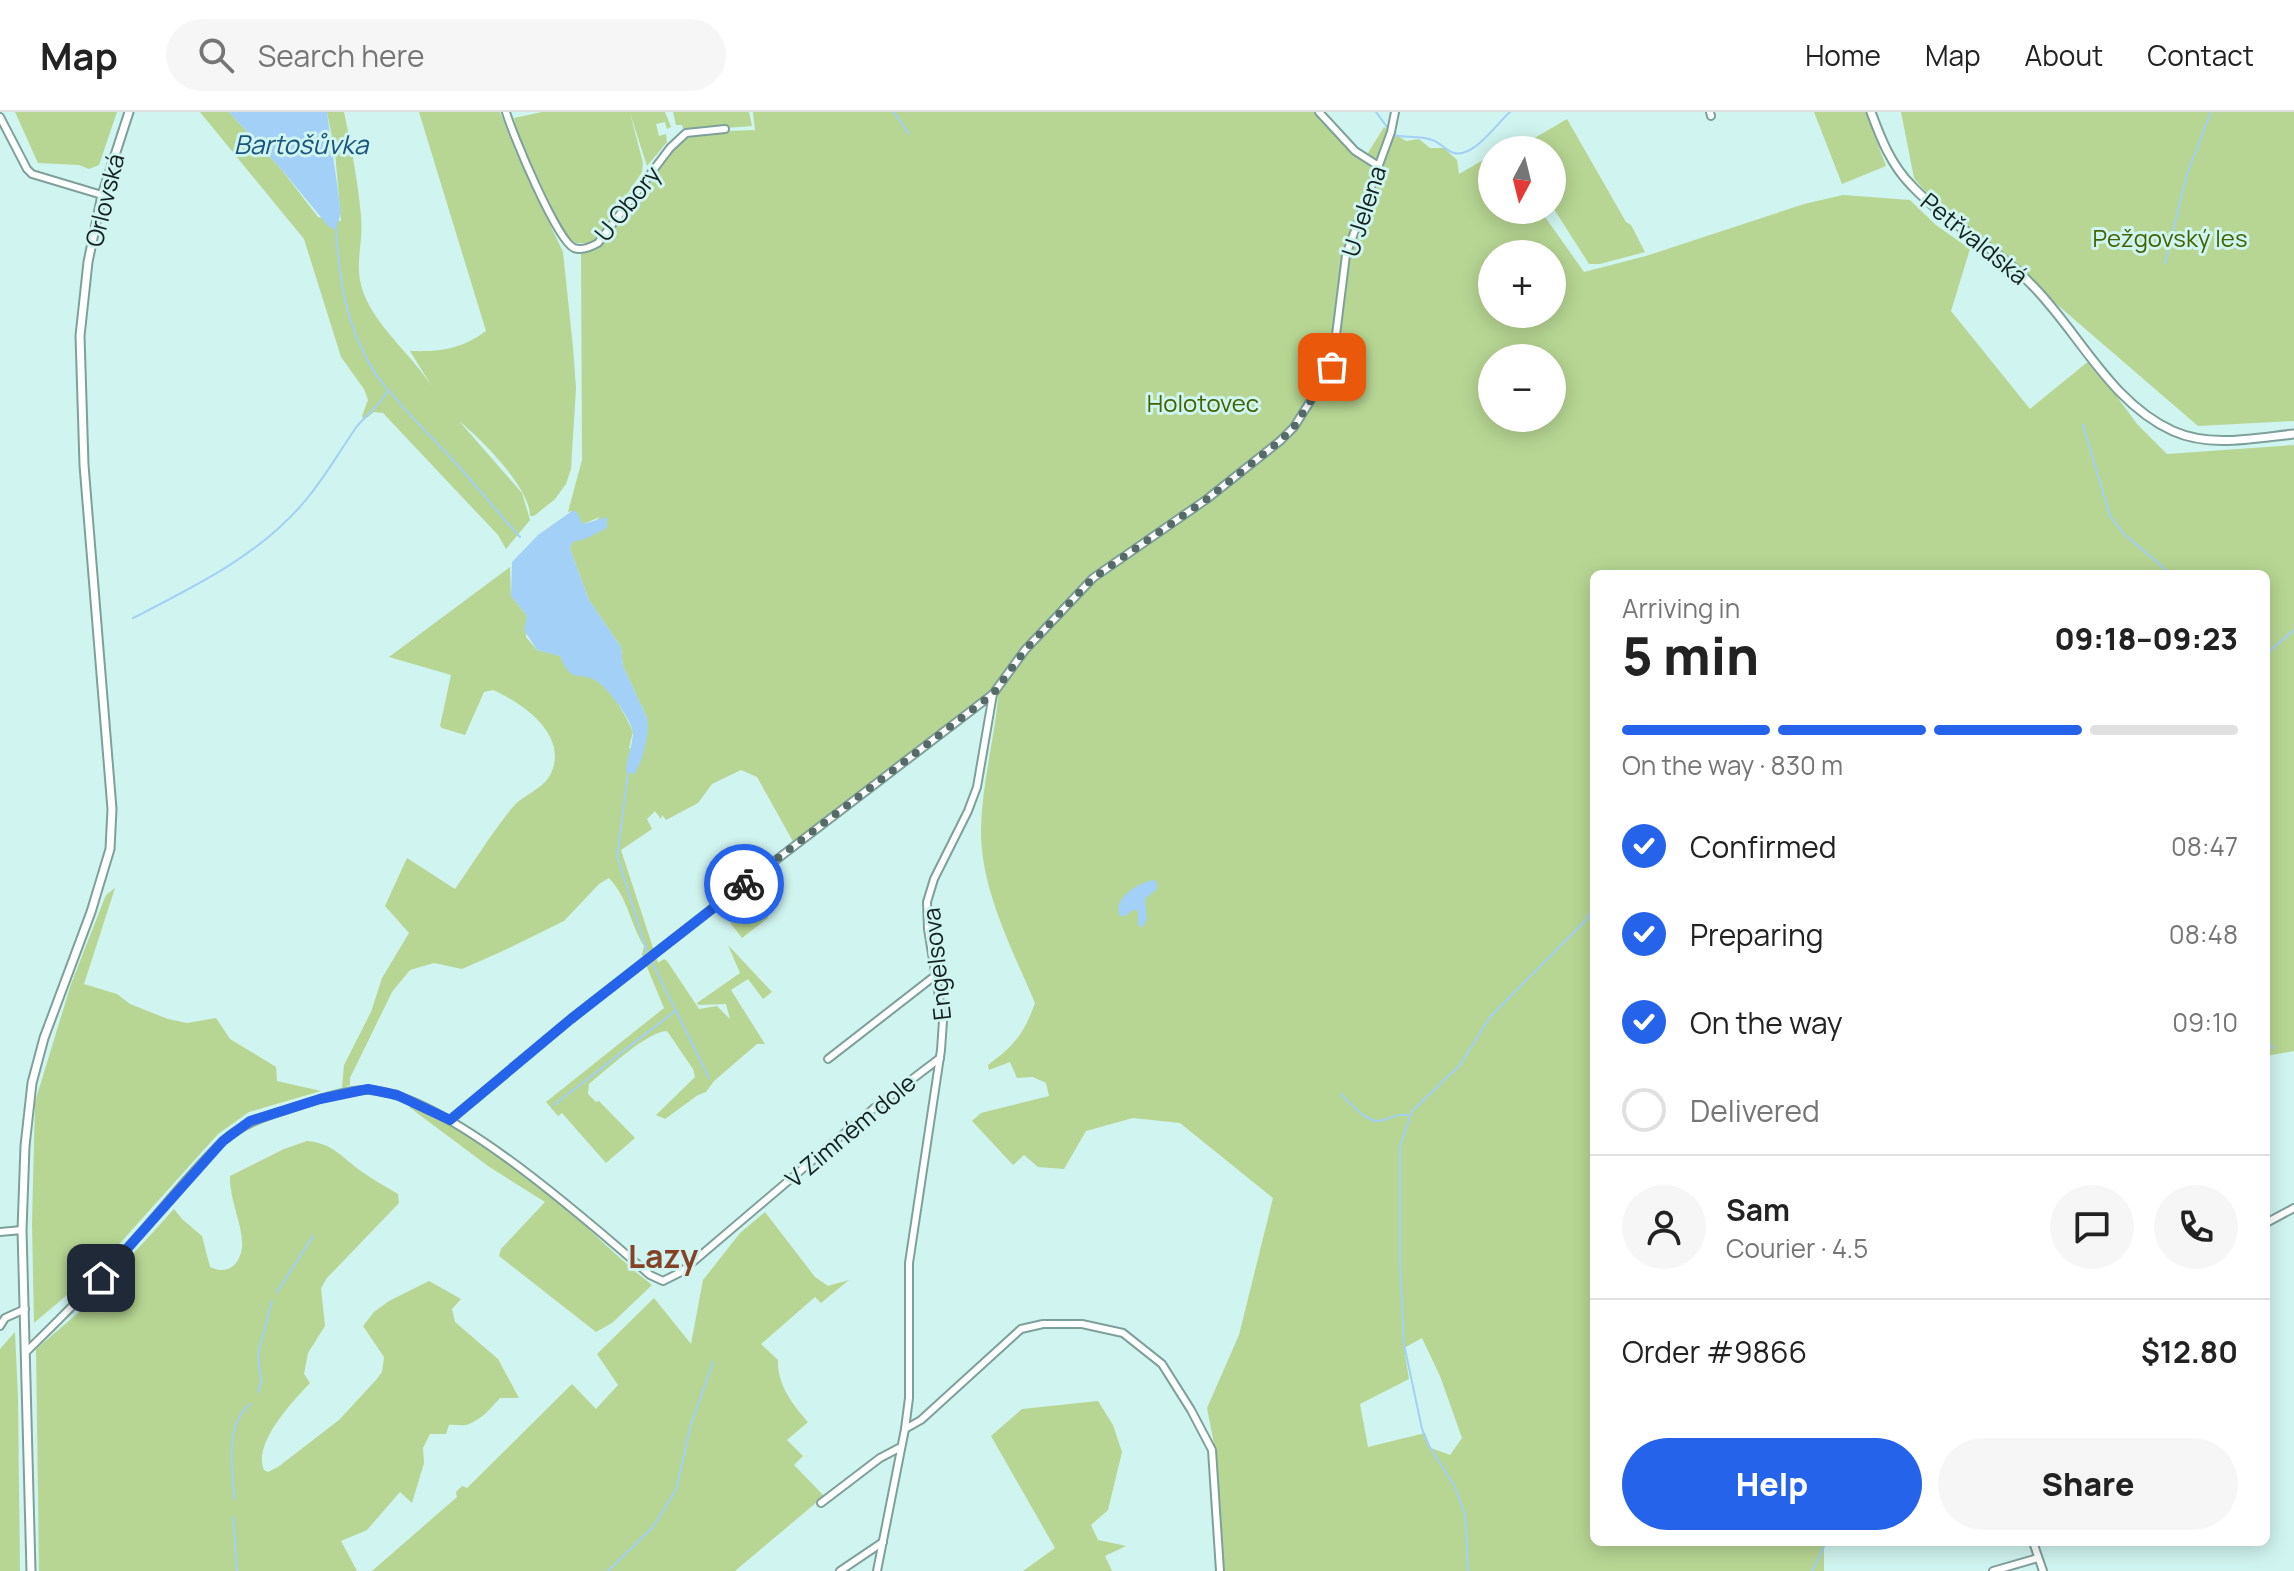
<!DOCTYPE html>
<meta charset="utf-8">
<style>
:root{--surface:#fff;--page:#f6f6f6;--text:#222;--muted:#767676;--line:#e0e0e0;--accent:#2563eb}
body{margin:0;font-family:Manrope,sans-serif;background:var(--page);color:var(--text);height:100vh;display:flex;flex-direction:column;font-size:30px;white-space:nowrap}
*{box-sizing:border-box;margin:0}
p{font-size:26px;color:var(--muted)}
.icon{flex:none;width:44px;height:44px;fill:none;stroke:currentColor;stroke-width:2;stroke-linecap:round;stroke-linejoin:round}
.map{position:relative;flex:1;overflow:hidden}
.details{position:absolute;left:1590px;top:458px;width:680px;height:976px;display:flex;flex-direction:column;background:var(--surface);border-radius:12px;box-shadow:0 4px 20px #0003}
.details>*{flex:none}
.needle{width:52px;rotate:187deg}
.buttons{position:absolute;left:1478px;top:24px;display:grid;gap:16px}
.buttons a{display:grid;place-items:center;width:88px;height:88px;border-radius:50%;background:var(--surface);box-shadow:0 4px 20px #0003;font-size:40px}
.pin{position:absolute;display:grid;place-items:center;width:68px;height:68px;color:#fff;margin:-34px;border-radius:16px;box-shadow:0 4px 12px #0006}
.courier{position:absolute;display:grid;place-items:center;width:80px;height:80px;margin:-40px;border:6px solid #2563eb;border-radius:50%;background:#fff;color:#222;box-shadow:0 2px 10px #0007}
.summary em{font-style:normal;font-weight:800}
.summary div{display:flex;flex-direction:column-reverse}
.summary{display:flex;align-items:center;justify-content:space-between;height:136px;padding:0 32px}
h1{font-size:52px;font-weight:800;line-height:60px}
.bar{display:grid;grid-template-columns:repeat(4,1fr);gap:12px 8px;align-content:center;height:96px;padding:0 32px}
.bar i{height:10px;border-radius:6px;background:var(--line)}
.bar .selected{background:var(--accent)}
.bar p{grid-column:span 4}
.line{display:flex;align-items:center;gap:20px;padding:0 32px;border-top:2px solid var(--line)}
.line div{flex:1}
.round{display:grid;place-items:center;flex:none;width:84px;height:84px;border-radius:42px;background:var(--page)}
ol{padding:0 32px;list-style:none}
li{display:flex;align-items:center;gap:24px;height:88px}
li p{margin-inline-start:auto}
li .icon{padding:8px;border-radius:50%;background:var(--accent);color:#fff;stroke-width:4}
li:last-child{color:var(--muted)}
li i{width:44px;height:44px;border:4px solid var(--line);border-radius:50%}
.cta{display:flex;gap:16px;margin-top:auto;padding:16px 32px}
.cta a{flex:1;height:92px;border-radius:48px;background:var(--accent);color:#fff;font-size:32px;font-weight:800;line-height:92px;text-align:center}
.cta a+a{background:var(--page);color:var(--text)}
header{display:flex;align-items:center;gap:48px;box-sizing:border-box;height:112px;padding:0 40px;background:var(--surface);border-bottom:2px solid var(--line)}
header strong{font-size:38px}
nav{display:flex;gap:44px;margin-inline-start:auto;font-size:28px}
.search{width:560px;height:72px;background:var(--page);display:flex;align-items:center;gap:20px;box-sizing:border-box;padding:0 28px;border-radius:44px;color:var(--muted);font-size:30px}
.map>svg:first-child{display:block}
</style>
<header>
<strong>Map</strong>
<div class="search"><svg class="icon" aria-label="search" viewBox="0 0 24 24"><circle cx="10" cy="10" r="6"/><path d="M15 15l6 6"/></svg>Search here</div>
<nav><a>Home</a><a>Map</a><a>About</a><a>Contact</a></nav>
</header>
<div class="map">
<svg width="2294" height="1459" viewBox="0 0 2294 1459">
<rect width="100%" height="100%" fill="#d0f4ef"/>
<!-- green -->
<g fill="#b7d693" fill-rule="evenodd">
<polygon points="15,0 117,0 99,53 89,57 79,53 38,51"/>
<path d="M 200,0 L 229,0 L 281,57 L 318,105 L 341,109 L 335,40 L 327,0 L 344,0 C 351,34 358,69 361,104 C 364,137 351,156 367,189 C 383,221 412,244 431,273 L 410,239 C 440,240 462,237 486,219 L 419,0 L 500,0 L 515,38 L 563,140 L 573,235 L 576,276 L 571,357 L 566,372 L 555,387 L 534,404 L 530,404 C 530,375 480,326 459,309 L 522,381 L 530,408 L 506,437 L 498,423 L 383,301 L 374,300 L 364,308 L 362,304 L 368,288 L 364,277 L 341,245 L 304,127 Z"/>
<polygon points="542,0 665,0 671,15 667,17 665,10 656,12 659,24 666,22 667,30 647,54 630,1 643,51 642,60 599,124 591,131 575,131 563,119 517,22 514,6"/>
<polygon points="673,0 749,0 752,14 684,19 682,13 676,13"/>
<path d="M 753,0 L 1316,0 L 1363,49 L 1384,15 L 1406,29 L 1419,27 L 1430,36 L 1444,36 L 1457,48 L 1459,62 L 1492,43 L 1492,98 L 1540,98 L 1584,160 L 1646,144 L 1804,92 L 1843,83 L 1910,88 L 1936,113 L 1970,137 L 1951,199 L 2030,297 L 2090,248 L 2137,312 L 2167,342 L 2294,333 L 2294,939 L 2266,944 L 2266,462 L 1594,462 L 1594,1430 L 1831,1430 L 1824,1432 L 1824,1459 L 1222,1459 L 1216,1342 L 1207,1296 L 1239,1223 L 1273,1086 L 1180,1011 L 1133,1006 L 1086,1019 L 1064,1057 L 1038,1055 L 1024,1043 L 1013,1053 L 972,1009 L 981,1001 L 1049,984 L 1046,971 L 1033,965 L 1017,966 L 1010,950 L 989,958 L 988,953 C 1014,934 1024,922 1035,891 C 1012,836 980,777 981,716 C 982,668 997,619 999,571 L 795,733 L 757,665 L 741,658 L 712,672 L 698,691 L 666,708 L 662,703 L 661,707 L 655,699 L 647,707 L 652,717 L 621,738 L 658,851 L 664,847 L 667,849 L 699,897 L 717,894 L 730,907 L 726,892 L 698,893 L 697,891 L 740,861 L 728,833 L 772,880 L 763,887 L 748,867 L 731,878 L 765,932 L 757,932 L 714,969 L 706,980 L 698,983 L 665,1007 L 656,1003 L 695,965 L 693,957 L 667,919 C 648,919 605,959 589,972 L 588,982 L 596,990 L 599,989 L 635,1026 L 606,1051 L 562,1001 L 558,1004 L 546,990 L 664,896 L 642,843 L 644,834 C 630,811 628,786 609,766 L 599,772 L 564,809 L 505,838 L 462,857 L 434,851 L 410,858 L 392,880 L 350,966 L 350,973 L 342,976 L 344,953 L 371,900 L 382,866 L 409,821 L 385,794 L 407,746 L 455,777 C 474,750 491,722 512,696 C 522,683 540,679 549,665 C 572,625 523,591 493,578 L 484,580 L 465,623 L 442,616 L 440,614 L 451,563 L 389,545 L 510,455 L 511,484 L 527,504 L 526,525 L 537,538 L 561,544 C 570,572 584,557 600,571 C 615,584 625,602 633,620 L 629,636 L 643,639 L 647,606 L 623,554 L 621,535 L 589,488 L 570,437 L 572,430 L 600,405 L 583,412 L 572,399 L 568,400 L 582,348 L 581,142 L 601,133 L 637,74 L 666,34 L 697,20 L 755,18 ZM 1492,142 L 1552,142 L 1552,202 L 1492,202 ZM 1492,246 L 1552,246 L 1552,306 L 1492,306 ZM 1422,1226 L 1440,1264 L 1462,1326 L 1450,1343 L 1431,1336 L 1425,1321 L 1368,1335 L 1360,1292 L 1409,1267 L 1404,1236 Z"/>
<polygon points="1814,0 1866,0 1886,54 1842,72"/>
<polygon points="1901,0 2294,0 2294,309 2198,314 1923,77 1914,66"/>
<polygon points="1567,7 1626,110 1631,113 1645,140 1600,152 1589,152 1552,94 1552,38 1514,38"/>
<polygon points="746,775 768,806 742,826 719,796"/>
<polygon points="115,776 84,872 117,882 130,892 168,907 187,911 216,906 230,927 276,955 277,969 321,979 249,1000 218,1022 95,1159 34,1211 32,1111 35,990 71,872 106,783"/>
<path d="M 416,994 C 468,1021 520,1056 564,1095 C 594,1121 621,1149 652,1173 L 612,1211 L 596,1220 L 499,1144 L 501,1137 L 545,1090 L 488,1054 L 409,995 Z"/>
<path d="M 307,1029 C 331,1031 340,1043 358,1057 C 370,1066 385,1074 398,1082 L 399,1091 L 327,1166 L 321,1176 L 325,1214 L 308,1241 L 304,1262 L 310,1271 C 293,1289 252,1332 264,1358 L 268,1360 L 278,1355 L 339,1308 L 376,1268 L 382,1260 L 384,1245 L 363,1214 L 374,1200 L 389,1189 L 429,1169 L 461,1187 L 452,1197 L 455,1210 L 498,1247 L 519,1286 L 500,1286 C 491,1296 482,1307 469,1312 C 463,1315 456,1312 449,1313 L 446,1322 L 430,1322 L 423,1336 L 424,1351 L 412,1391 L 400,1380 L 367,1418 L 341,1429 L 357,1459 L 39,1459 L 36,1237 L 84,1196 L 174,1097 L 182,1107 L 202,1124 L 210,1155 C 226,1163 239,1155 242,1136 C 244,1115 229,1088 230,1064 L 284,1037 Z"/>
<path d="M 765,1100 L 815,1165 L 828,1174 L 849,1168 L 821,1191 L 815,1185 L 761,1232 L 778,1248 C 777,1272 792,1292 808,1310 L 787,1328 L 803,1344 L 794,1353 L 824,1384 L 735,1459 L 372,1459 L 457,1385 L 456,1380 L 462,1374 L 467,1376 L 572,1272 L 596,1297 L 618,1273 L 597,1242 L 654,1186 L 691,1232 L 703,1168 L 740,1121 Z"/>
<polygon points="15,1220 18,1286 20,1459 0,1459 0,1237"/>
<polygon points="1098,1289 1113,1313 1122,1340 1108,1398 1091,1413 1098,1428 1126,1434 1105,1444 1112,1459 1023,1459 1055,1436 991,1324 1022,1297"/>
</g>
<!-- water -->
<g fill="#a2d0f6">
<polygon points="229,0 327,0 341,101 336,117 330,116 281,57"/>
<path d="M 572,399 L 576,399 L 583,412 L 607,405 L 607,416 L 585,427 L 572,430 L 570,437 L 589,488 L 621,535 L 623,554 L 647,606 C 650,621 643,650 634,662 L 627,661 L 626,657 C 627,647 633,630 633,621 C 632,608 608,577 598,570 C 580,557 572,575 560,544 L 537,538 L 524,518 L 527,504 L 511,484 L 512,450 L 538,423 Z"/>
<path d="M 1154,768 L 1157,770 L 1157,777 L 1145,787 L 1147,807 L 1143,815 L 1138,814 L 1138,799 L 1133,798 L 1125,804 L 1120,804 C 1111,787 1139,770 1154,768 Z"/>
</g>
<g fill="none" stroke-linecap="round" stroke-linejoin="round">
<!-- stream -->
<g stroke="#a2d0f6" stroke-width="2">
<polyline points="894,0 909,22"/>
<polyline points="1376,0 1387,15"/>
<path d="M 1393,23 C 1405,26 1420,23 1432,28 C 1440,30 1446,39 1454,41 C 1474,46 1497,11 1510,0"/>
<path d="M 336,117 C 339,172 349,229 384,273 C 405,299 429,322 451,346 C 475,372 497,400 520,425"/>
<polyline points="2165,151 2187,62 2211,0"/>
<polyline points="2083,313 2110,404 2124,422 2171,462"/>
<path d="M 133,506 C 196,474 264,441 309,384 C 326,363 340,339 355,317 C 364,304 379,295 387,280"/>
<polyline points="2266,542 2294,518"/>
<polyline points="628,663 617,744 648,843"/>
<polyline points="652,850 709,966"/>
<polyline points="2266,928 2273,936"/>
<path d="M 1341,982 C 1350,991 1369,1014 1383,1008 C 1394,1005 1396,1002 1408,1003"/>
<polyline points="554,993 675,899"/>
<polyline points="277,1180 313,1124"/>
<polyline points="258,1280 261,1271 258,1242 272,1189"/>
<path d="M 234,1387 C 233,1357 224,1313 250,1292"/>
<polyline points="233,1405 237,1459"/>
<polyline points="608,1459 653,1415 676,1378 691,1312 713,1250"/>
<polyline points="1468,1459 1465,1402 1454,1373 1429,1334 1422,1317 1404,1232 1400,1153 1400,1034 1412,999 1460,953 1490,905 1585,809 1594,796"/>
<polyline points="1812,1459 1826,1430"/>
</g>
<!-- minor casing -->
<g stroke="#7ea09b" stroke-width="10">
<g id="minor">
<path d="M 506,0 C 512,21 557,129 574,136 C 582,139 591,135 598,131 L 670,36 L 686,21 L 725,17"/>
<polyline points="1319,0 1355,39 1377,53"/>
<polyline points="1710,0 1711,4"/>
<polyline points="0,5 27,57 32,62 102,83"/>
<polyline points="828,947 936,863"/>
<polyline points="450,1008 571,907 712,797 993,582"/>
<polyline points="2266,1111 2294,1096"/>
<polyline points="0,1120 22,1118"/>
<polyline points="0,1214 5,1206 25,1197"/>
<path d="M 27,1239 C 65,1202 102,1165 137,1125 C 165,1094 192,1059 222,1030 C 242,1011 266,1004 292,996 C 313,989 347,977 369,978 C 445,981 592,1113 650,1163 L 663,1169 L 681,1160 L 873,997 L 940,946"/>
<polyline points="905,1317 921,1308 1021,1217 1043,1212 1082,1212 1123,1221 1162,1252 1191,1298 1212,1338 1220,1459"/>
<polyline points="821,1391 880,1346 901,1335"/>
<polyline points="2033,1430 2043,1459"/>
<polyline points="840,1459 883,1430"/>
<polyline points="877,1459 905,1317 909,1286 909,1151 941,938 943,909 928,817 927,790 934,767 968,699 977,675 993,582 1025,538 1093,466 1207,387 1280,329 1294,315 1332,255 1346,143 1391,20 1395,0"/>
<polyline points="1993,1459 2038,1446"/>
</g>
</g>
<!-- tertiary casing -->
<g stroke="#7ea09b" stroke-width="11">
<g id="tertiary">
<path d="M 1871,0 C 1881,27 1891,53 1912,74 C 1947,111 1995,135 2030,171 C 2078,218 2109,290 2173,319 C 2211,336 2255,326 2294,322"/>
<polyline points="31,1459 22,1118 25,1034 32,971 44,926 91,800 110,737 112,697 84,353 80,224 88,150 102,83 129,0"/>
</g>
</g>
<!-- minor -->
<use href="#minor" stroke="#fff" stroke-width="6"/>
<!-- tertiary -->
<use href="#tertiary" stroke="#fff" stroke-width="7"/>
</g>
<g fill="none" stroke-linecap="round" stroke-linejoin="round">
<!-- done -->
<polyline stroke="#566b68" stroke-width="8" stroke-dasharray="0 14.4" points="744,772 993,582 1025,538 1093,466 1207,387 1280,329 1294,315 1332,255"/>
<!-- route -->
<polyline stroke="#2563eb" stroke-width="10" points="101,1166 223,1029 250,1009 320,987 368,977 397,983 450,1008 571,907 744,772"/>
</g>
<g text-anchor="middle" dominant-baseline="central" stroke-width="6" stroke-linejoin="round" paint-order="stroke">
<!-- street labels -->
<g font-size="24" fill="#142120" stroke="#d0f4ef">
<text transform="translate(104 88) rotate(-76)">Orlovská</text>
<text transform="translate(627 91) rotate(-51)">U Obory</text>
<text transform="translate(1363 99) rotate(-72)">U Jelena</text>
<text transform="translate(1975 126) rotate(39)">Petřvaldská</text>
<text transform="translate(936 852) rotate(-96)">Engelsova</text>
<text transform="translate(850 1018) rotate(-40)">V Zimném dole</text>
</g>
<!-- park labels -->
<g font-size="24" fill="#426300" stroke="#d0f4ef">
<text x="2170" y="125">Pežgovský les</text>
<text x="1203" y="290">Holotovec</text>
</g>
<!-- water labels -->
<g font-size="26" font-style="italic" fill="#1a557e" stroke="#d0f4ef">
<text x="301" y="32">Bartošůvka</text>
</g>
<!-- district labels -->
<g font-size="32" font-weight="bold" fill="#854227" stroke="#d0f4ef">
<text x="663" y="1144">Lazy</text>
</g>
</g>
</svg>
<div class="buttons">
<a><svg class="needle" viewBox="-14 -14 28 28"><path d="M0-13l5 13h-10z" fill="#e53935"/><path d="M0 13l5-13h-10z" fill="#767676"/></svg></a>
<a>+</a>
<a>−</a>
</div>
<div class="pin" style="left:1332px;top:255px;background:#ea580c"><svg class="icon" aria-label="bag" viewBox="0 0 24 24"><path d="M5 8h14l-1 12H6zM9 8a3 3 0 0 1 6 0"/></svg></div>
<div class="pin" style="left:101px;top:1166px;background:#1f2937"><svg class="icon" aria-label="home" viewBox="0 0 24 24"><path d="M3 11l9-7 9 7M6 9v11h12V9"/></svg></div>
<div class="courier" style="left:744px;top:772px"><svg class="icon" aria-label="bike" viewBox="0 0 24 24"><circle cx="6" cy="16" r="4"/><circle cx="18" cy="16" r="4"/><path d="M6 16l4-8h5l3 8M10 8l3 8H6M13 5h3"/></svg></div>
<section class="details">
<div class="summary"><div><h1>5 min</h1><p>Arriving in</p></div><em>09:18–09:23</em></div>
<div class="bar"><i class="selected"></i><i class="selected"></i><i class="selected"></i><i></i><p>On the way · 830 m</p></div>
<ol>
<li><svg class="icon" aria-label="check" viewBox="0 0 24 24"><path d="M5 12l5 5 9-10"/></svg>Confirmed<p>08:47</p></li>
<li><svg class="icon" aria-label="check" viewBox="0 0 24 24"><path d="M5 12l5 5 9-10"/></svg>Preparing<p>08:48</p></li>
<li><svg class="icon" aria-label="check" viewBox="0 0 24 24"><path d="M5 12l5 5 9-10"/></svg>On the way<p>09:10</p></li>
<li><i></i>Delivered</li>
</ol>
<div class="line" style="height:144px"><a class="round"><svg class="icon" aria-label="person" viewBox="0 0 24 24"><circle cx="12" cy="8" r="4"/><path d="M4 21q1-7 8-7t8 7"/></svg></a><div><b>Sam</b><p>Courier · 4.5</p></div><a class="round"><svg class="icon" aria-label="chat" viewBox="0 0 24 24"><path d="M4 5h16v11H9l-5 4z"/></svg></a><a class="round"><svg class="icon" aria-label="phone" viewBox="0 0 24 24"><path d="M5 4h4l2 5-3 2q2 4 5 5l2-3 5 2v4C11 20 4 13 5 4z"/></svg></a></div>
<div class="line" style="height:104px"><div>Order #9866</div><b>$12.80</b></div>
<div class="cta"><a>Help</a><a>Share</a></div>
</section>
</div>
